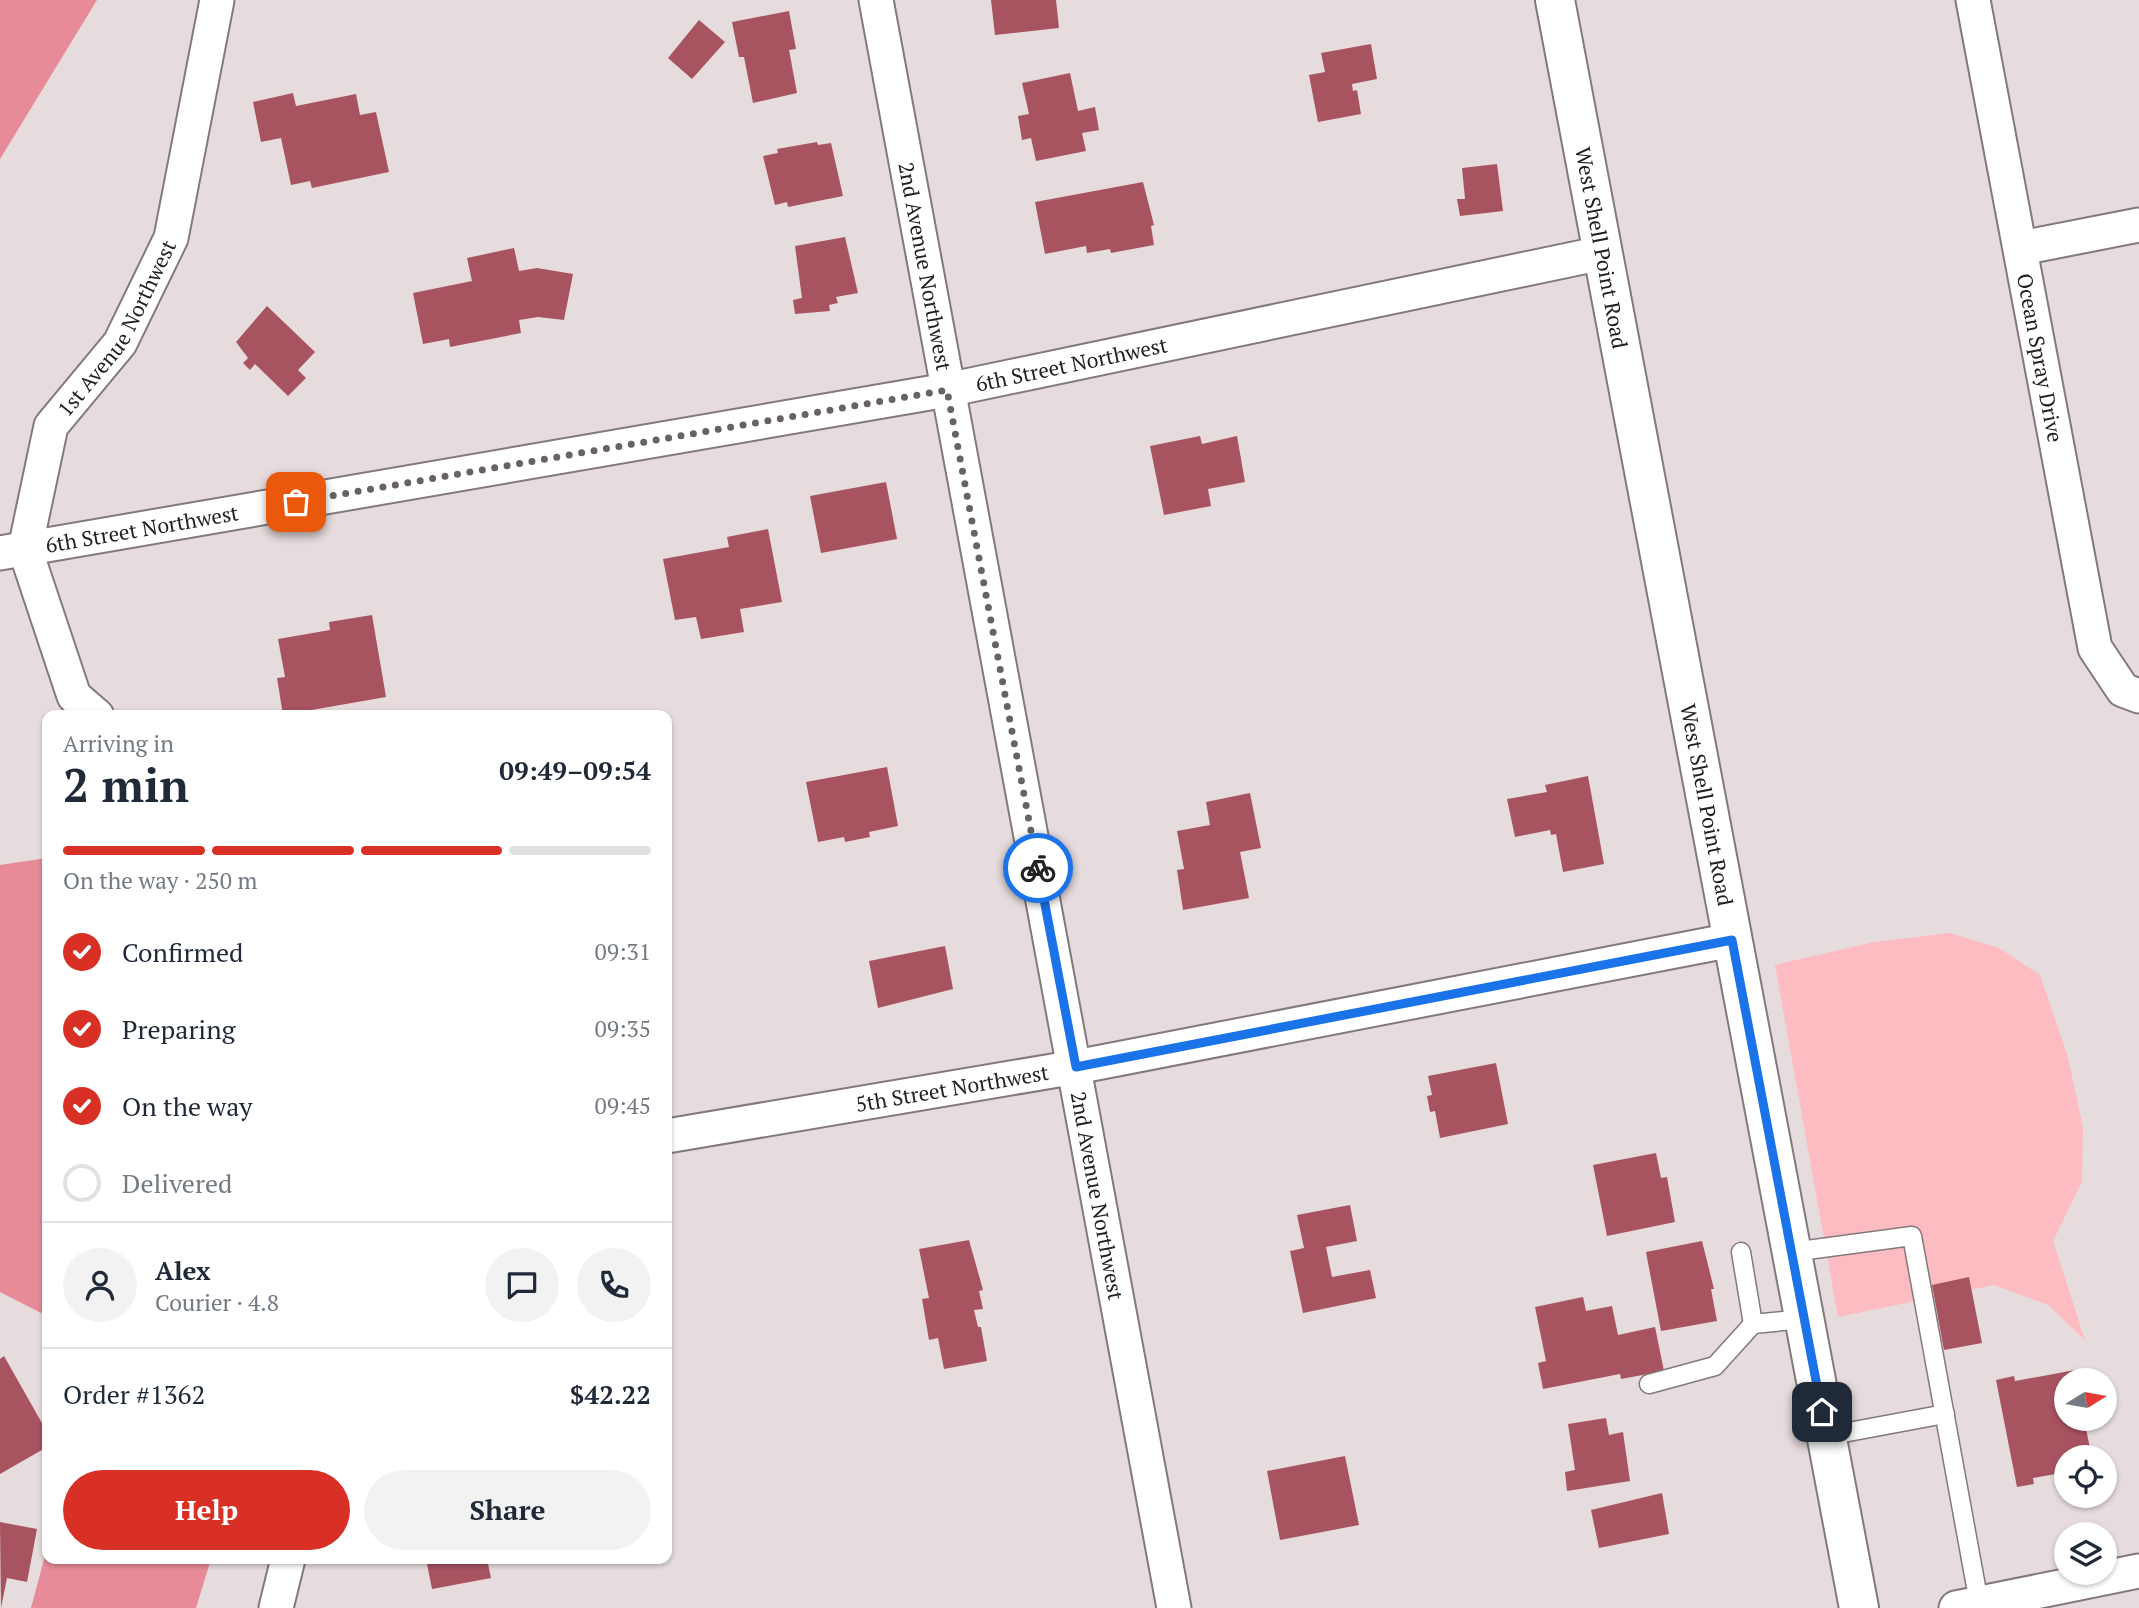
<!DOCTYPE html>
<meta charset="utf-8">
<style>
:root{--surface:#fff;--page:#f2f2f3;--text:#1f2937;--muted:#747a83;--line:#e0e1e3;--accent:#d93025}
body{margin:0;font-family:"PT Serif",serif;background:var(--page);color:var(--text);height:100vh;display:flex;flex-direction:column;font-size:26px;white-space:nowrap}
*{box-sizing:border-box;margin:0}
p{font-size:23px;color:var(--muted)}
.icon{flex:none;width:38px;height:38px;fill:none;stroke:currentColor;stroke-width:2;stroke-linecap:round;stroke-linejoin:round}
.map{position:relative;flex:1;overflow:hidden}
.details{position:absolute;left:42px;top:710px;width:630px;height:854px;display:flex;flex-direction:column;background:var(--surface);border-radius:14px;box-shadow:0 2px 5px #0004}
.details>*{flex:none}
.needle{width:46px;rotate:79deg}
.tools{position:absolute;left:2054px;top:1368px;display:grid;gap:14px}
.tools a{display:grid;place-items:center;width:63px;height:63px;border-radius:50%;background:var(--surface);box-shadow:0 2px 5px #0004;font-size:35px}
.pin{position:absolute;display:grid;place-items:center;width:60px;height:60px;color:#fff;margin:-30px;border-radius:14px;box-shadow:0 4px 10px #0006}
.courier{position:absolute;display:grid;place-items:center;width:70px;height:70px;margin:-35px;border:5px solid #1a73e8;border-radius:50%;background:#fff;color:#222;box-shadow:0 2px 9px #0007}
.headline em{font-style:normal;font-weight:800}
.headline div{display:flex;flex-direction:column-reverse}
.headline{display:flex;align-items:center;justify-content:space-between;height:119px;padding:0 21px}
h1{font-size:46px;font-weight:800;line-height:52px}
.bar{display:grid;grid-template-columns:repeat(4,1fr);gap:10px 7px;align-content:center;height:84px;padding:0 21px}
.bar i{height:9px;border-radius:5px;background:var(--line)}
.bar .current{background:var(--accent)}
.bar p{grid-column:span 4}
.line{display:flex;align-items:center;gap:18px;padding:0 21px;border-top:2px solid var(--line)}
.line div{flex:1}
.round{display:grid;place-items:center;flex:none;width:74px;height:74px;border-radius:37px;background:var(--page)}
ol{padding:0 21px;list-style:none}
li{display:flex;align-items:center;gap:21px;height:77px}
li p{margin-inline-start:auto}
li .icon{padding:7px;border-radius:50%;background:var(--accent);color:#fff;stroke-width:4}
li:last-child{color:var(--muted)}
li i{width:38px;height:38px;border:4px solid var(--line);border-radius:50%}
.primary-button{display:flex;gap:14px;margin-top:auto;padding:14px 21px}
.primary-button a{flex:1;height:80px;border-radius:42px;background:var(--accent);color:#fff;font-size:28px;font-weight:800;line-height:80px;text-align:center}
.primary-button a+a{background:var(--page);color:var(--text)}
.map>svg:first-child{display:block}
</style>
<div class="map">
<svg width="2139" height="1608" viewBox="0 0 2139 1608">
<rect width="100%" height="100%" fill="#e7dcdd"/>
<!-- green -->
<polygon fill="#fdbbc2" points="1950,933 1999,948 2040,975 2068,1057 2083,1128 2082,1182 2053,1241 2085,1340 2048,1305 1994,1285 1838,1317 1775,965 1874,942"/>
<!-- water -->
<g fill="#e68b97">
<polygon points="0,0 97,0 0,159"/>
<polygon points="47,858 47,1316 0,1292 0,865"/>
<polygon points="47,1548 47,1559 211,1559 196,1608 31,1608"/>
</g>
<!-- building -->
<g fill="#a75360">
<polygon points="991,0 1056,0 1059,28 995,35"/>
<polygon points="789,11 796,49 789,50 797,93 753,103 744,57 739,57 732,22"/>
<polygon points="699,20 725,42 692,79 668,58"/>
<polygon points="1371,44 1377,79 1352,84 1353,91 1357,90 1361,114 1318,122 1309,75 1325,72 1321,53"/>
<polygon points="1070,73 1078,111 1095,107 1099,130 1082,133 1086,151 1036,161 1031,138 1022,140 1018,116 1029,114 1022,83"/>
<polygon points="293,93 296,106 356,94 360,115 376,112 389,172 312,188 310,181 291,185 281,138 261,142 253,102"/>
<polygon points="817,142 818,145 831,143 843,196 788,207 787,202 775,205 763,156 778,153 777,149"/>
<polygon points="1497,164 1503,211 1460,216 1457,199 1465,199 1462,168"/>
<polygon points="1143,182 1154,225 1151,226 1154,245 1111,253 1110,249 1087,253 1086,246 1045,254 1035,202"/>
<polygon points="845,237 858,293 836,297 838,303 829,305 830,311 795,314 793,300 802,298 795,246"/>
<polygon points="514,248 519,271 537,268 573,274 564,320 538,317 519,320 521,333 450,347 449,339 423,344 413,293 472,281 467,258"/>
<polygon points="267,306 315,352 298,370 306,378 288,396 255,364 250,370 243,363 248,358 236,342"/>
<polygon points="1200,436 1202,444 1237,436 1245,482 1208,489 1211,506 1164,515 1150,446"/>
<polygon points="886,482 897,539 821,553 810,496"/>
<polygon points="768,529 782,602 740,609 744,632 701,639 696,617 675,620 663,559 729,547 727,537"/>
<polygon points="372,615 386,697 283,715 277,678 285,677 278,639 330,630 329,622"/>
<polygon points="887,767 898,826 869,832 870,837 845,842 844,837 818,842 806,782"/>
<polygon points="1588,776 1604,864 1563,872 1556,834 1551,835 1550,830 1515,837 1507,799 1547,792 1545,785"/>
<polygon points="1250,793 1261,848 1240,852 1249,898 1183,910 1177,870 1184,869 1177,831 1210,825 1206,802"/>
<polygon points="945,946 953,989 878,1008 869,961"/>
<polygon points="1496,1063 1508,1124 1440,1138 1435,1111 1430,1112 1427,1096 1432,1095 1428,1076"/>
<polygon points="1656,1153 1661,1178 1667,1177 1675,1222 1607,1236 1593,1165"/>
<polygon points="1350,1205 1357,1241 1326,1247 1332,1277 1370,1270 1376,1298 1303,1313 1290,1251 1304,1248 1297,1215"/>
<polygon points="969,1240 983,1290 979,1291 983,1309 974,1310 978,1327 981,1327 987,1361 944,1369 938,1338 929,1340 922,1299 929,1298 919,1249"/>
<polygon points="1702,1241 1714,1289 1711,1289 1717,1321 1661,1331 1646,1252"/>
<polygon points="1969,1277 1982,1343 1944,1350 1932,1285"/>
<polygon points="1583,1297 1586,1311 1612,1306 1618,1335 1655,1327 1664,1371 1621,1379 1620,1374 1543,1389 1538,1363 1546,1361 1535,1307"/>
<polygon points="4,1356 47,1432 47,1447 0,1474 0,1359"/>
<polygon points="2075,1370 2077,1381 2067,1381 2067,1419 2084,1419 2092,1458 2067,1458 2067,1472 2033,1478 2034,1484 2017,1487 1996,1380 2014,1376 2015,1381"/>
<polygon points="1606,1418 1609,1435 1623,1432 1630,1481 1567,1491 1565,1472 1575,1470 1568,1424"/>
<polygon points="1345,1456 1359,1525 1280,1540 1267,1471"/>
<polygon points="1662,1493 1669,1534 1599,1548 1591,1510"/>
<polygon points="0,1522 37,1529 27,1582 7,1578 1,1608"/>
<polygon points="426,1559 487,1559 491,1578 432,1589"/>
</g>
<g fill="none" stroke-linecap="round" stroke-linejoin="round">
<!-- service casing -->
<g stroke="#83797a" stroke-width="21">
<g id="service">
<polyline points="1741,1252 1753,1324 1804,1319"/>
<polyline points="1792,1252 1912,1236 1979,1603"/>
<polyline points="1649,1384 1715,1366 1753,1324"/>
<polyline points="1827,1436 1945,1414"/>
</g>
</g>
<!-- minor casing -->
<g stroke="#83797a" stroke-width="37">
<g id="minor">
<path id="s1" d="M 876,0 L 1174,1608"/>
<path id="s2" d="M 1973,0 L 2095,648 L 2123,690 L 2139,696"/>
<polyline points="2021,248 2139,225"/>
<path id="s3" d="M 0,553 L 947,390 L 1602,253"/>
<path id="s4" d="M 97,716 L 74,696 L 25,549 L 51,426 L 120,343 L 171,238 L 217,0"/>
<path id="s5" d="M 667,1136 L 1076,1067 L 1732,940"/>
<polyline points="276,1608 288,1559"/>
<polyline points="1956,1608 2139,1571"/>
</g>
</g>
<!-- tertiary casing -->
<g stroke="#83797a" stroke-width="42">
<g id="tertiary">
<path id="s6" d="M 1555,0 L 1859,1608"/>
</g>
</g>
<!-- service -->
<use href="#service" stroke="#fff" stroke-width="18"/>
<!-- minor -->
<use href="#minor" stroke="#fff" stroke-width="33"/>
<!-- tertiary -->
<use href="#tertiary" stroke="#fff" stroke-width="38"/>
</g>
<g fill="none" stroke-linecap="round" stroke-linejoin="round">
<!-- done -->
<polyline stroke="#686262" stroke-width="7" stroke-dasharray="0 12.6" points="296,502 947,390 1038,868"/>
<!-- route -->
<polyline stroke="#1a73e8" stroke-width="9" points="1038,868 1076,1067 1732,940 1822,1412"/>
</g>
<g text-anchor="middle" dominant-baseline="central" stroke-width="5" stroke-linejoin="round" paint-order="stroke">
<!-- street labels -->
<g font-size="21" fill="#242020" stroke="#fff">
<text stroke="none"><textPath href="#s6" startOffset="252">West Shell Point Road</textPath></text>
<text stroke="none"><textPath href="#s1" startOffset="271">2nd Avenue Northwest</textPath></text>
<text stroke="none"><textPath href="#s4" startOffset="430">1st Avenue Northwest</textPath></text>
<text stroke="none"><textPath href="#s2" startOffset="364">Ocean Spray Drive</textPath></text>
<text stroke="none"><textPath href="#s3" startOffset="1088">6th Street Northwest</textPath></text>
<text stroke="none"><textPath href="#s3" startOffset="144">6th Street Northwest</textPath></text>
<text stroke="none"><textPath href="#s6" startOffset="819">West Shell Point Road</textPath></text>
<text stroke="none"><textPath href="#s5" startOffset="289">5th Street Northwest</textPath></text>
<text stroke="none"><textPath href="#s1" startOffset="1216">2nd Avenue Northwest</textPath></text>
</g>
</g>
</svg>
<div class="tools">
<a><svg class="needle" viewBox="-14 -14 28 28"><path d="M0-13l5 13h-10z" fill="#e53935"/><path d="M0 13l5-13h-10z" fill="#747a83"/></svg></a>
<a><svg class="icon" aria-label="locate" viewBox="0 0 24 24"><circle cx="12" cy="12" r="6"/><path d="M12 2v4M12 18v4M2 12h4M18 12h4"/></svg></a>
<a><svg class="icon" aria-label="layers" viewBox="0 0 24 24"><path d="M12 4l9 5-9 5-9-5zM3 14l9 5 9-5"/></svg></a>
</div>
<div class="pin" style="left:296px;top:502px;background:#ea580c"><svg class="icon" aria-label="bag" viewBox="0 0 24 24"><path d="M5 8h14l-1 12H6zM9 8a3 3 0 0 1 6 0"/></svg></div>
<div class="pin" style="left:1822px;top:1412px;background:#1f2937"><svg class="icon" aria-label="home" viewBox="0 0 24 24"><path d="M3 11l9-7 9 7M6 9v11h12V9"/></svg></div>
<div class="courier" style="left:1038px;top:868px"><svg class="icon" aria-label="bike" viewBox="0 0 24 24"><circle cx="6" cy="16" r="4"/><circle cx="18" cy="16" r="4"/><path d="M6 16l4-8h5l3 8M10 8l3 8H6M13 5h3"/></svg></div>
<section class="details">
<div class="headline"><div><h1>2 min</h1><p>Arriving in</p></div><em>09:49–09:54</em></div>
<div class="bar"><i class="current"></i><i class="current"></i><i class="current"></i><i></i><p>On the way · 250 m</p></div>
<ol>
<li><svg class="icon" aria-label="check" viewBox="0 0 24 24"><path d="M5 12l5 5 9-10"/></svg>Confirmed<p>09:31</p></li>
<li><svg class="icon" aria-label="check" viewBox="0 0 24 24"><path d="M5 12l5 5 9-10"/></svg>Preparing<p>09:35</p></li>
<li><svg class="icon" aria-label="check" viewBox="0 0 24 24"><path d="M5 12l5 5 9-10"/></svg>On the way<p>09:45</p></li>
<li><i></i>Delivered</li>
</ol>
<div class="line" style="height:126px"><a class="round"><svg class="icon" aria-label="person" viewBox="0 0 24 24"><circle cx="12" cy="8" r="4"/><path d="M4 21q1-7 8-7t8 7"/></svg></a><div><b>Alex</b><p>Courier · 4.8</p></div><a class="round"><svg class="icon" aria-label="chat" viewBox="0 0 24 24"><path d="M4 5h16v11H9l-5 4z"/></svg></a><a class="round"><svg class="icon" aria-label="phone" viewBox="0 0 24 24"><path d="M5 4h4l2 5-3 2q2 4 5 5l2-3 5 2v4C11 20 4 13 5 4z"/></svg></a></div>
<div class="line" style="height:91px"><div>Order #1362</div><b>$42.22</b></div>
<div class="primary-button"><a>Help</a><a>Share</a></div>
</section>
</div>
